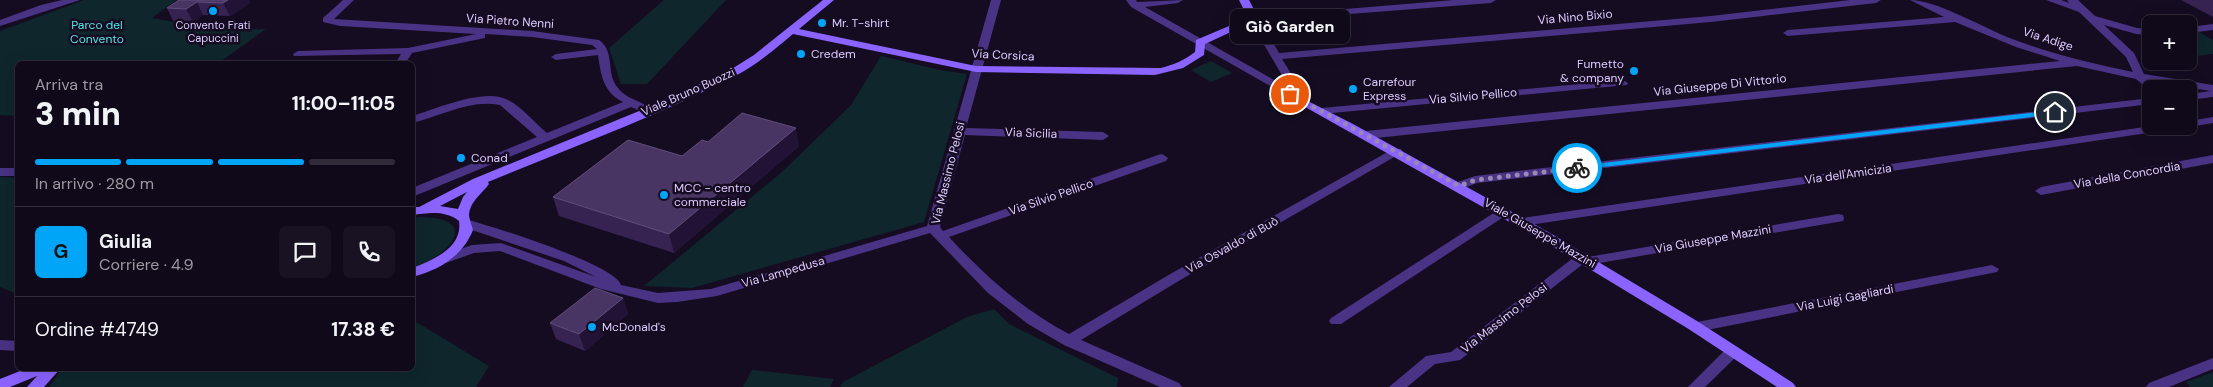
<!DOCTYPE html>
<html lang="it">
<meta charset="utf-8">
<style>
:root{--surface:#10091a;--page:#191223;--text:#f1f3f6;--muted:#9c9aa2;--line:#302a39;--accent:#00a5f7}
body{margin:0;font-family:"DM Sans",sans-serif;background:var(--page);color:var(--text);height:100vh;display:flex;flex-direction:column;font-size:19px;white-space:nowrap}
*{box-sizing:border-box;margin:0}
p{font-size:16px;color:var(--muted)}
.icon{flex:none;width:28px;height:28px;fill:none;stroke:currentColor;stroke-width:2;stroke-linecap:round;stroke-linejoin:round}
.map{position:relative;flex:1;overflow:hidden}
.side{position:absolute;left:15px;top:61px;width:400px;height:310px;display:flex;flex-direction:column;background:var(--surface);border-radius:8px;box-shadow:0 5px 20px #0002,0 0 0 1px var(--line)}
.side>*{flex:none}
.controls{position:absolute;left:2142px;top:15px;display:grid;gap:10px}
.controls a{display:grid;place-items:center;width:55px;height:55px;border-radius:8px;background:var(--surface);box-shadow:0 5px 20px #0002,0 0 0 1px var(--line);font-size:25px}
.pin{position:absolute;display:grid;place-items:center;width:42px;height:42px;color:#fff;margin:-21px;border:2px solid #fff;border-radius:50%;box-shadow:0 1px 5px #0007}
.courier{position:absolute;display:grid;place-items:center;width:50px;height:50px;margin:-25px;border:4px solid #00a5f7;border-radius:50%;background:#fff;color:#222;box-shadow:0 1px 6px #0007}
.bubble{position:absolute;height:35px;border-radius:8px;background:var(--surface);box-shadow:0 5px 20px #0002,0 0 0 1px var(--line);font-size:16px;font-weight:800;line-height:35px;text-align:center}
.summary em{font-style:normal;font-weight:800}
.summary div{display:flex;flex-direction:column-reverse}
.summary{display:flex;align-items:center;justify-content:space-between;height:85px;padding:0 20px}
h1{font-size:32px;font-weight:800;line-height:38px}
.bar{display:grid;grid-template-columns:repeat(4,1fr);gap:8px 5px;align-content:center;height:60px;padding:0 20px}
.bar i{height:6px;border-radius:4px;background:var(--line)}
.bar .on{background:var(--accent)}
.bar p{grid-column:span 4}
.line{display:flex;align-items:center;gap:12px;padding:0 20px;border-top:1px solid var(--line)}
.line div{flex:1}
.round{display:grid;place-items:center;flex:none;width:52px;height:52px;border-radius:8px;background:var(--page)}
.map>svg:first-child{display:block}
</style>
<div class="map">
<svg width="2213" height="387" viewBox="0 0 2213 387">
<rect width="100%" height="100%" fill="#150c22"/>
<!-- green -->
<g fill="#0e262c">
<polygon points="84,0 177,0 152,18 220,30 266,29 217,64 18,64 17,116 0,115 0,31"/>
<polygon points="664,0 726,0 647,84 621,84 609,48"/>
<polygon points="2199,32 2213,40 2213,54 2189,57 2189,33"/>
<polygon points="881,56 940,70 967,74 924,222 692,288 644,286 782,172 851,105"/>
<polygon points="1211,61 1232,73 1211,82 1191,70"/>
<polygon points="0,177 17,178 17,294 0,287"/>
<path d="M 421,217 C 482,218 449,257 413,267 L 413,218 Z"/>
<polygon points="994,309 1009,324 1118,378 1117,387 840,387 843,382 967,317"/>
<polygon points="413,320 489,366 476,387 49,387 62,369 412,369"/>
<polygon points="752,370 834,379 830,387 743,387"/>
<polygon points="2213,372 2213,387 2190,387 2186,382"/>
</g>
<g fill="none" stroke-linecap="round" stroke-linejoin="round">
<!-- street -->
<g fill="#493384" fill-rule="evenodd">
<polygon points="62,0 80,0 0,26 0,20 41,5"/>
<path d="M 343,0 L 354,0 L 334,19 L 532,31 L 599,40 C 616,52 605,73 618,88 C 627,100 644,101 654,111 L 648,114 L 631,107 L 412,197 L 412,188 L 537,137 L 500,105 C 470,99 441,116 412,123 L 412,116 C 436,109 485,87 508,100 C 521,106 536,124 547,133 L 623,102 C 603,92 601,75 598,55 L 556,60 L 551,57 L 556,54 L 597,49 L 592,45 L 532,37 L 485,34 L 485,38 L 412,53 L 405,64 L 395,64 L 401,54 L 294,56 L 293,54 L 298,51 L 408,48 L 476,34 L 340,26 L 323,22 L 323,18 Z"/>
<path d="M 991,0 L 1001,0 L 966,128 L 1103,132 L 1109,136 L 1103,140 L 965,135 L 940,227 L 943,231 L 1158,155 L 1162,154 L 1168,158 L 1166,161 L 949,237 C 985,276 1022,309 1069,334 L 1172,273 L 1393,149 L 1401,149 L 1403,152 L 1182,279 L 1081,340 L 1179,383 L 1182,387 L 1160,387 L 1064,345 L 1028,324 L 988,293 L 930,233 L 717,296 L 677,302 L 658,303 L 601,289 L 500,251 L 474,253 L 446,263 L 439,259 L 441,256 L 472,245 L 501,243 L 596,277 L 564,261 L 463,227 L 462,224 L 468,220 C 492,226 616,265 621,285 L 658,293 L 711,289 L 927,226 Z"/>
<polygon points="1126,0 1136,0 1137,2 1183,0 1178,3 1145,7 1290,89 1249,19 1250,17 1454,0 1496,0 1491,3 1261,21 1279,53 1711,16 1850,0 1881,0 1876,3 1711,22 1282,59 1308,101 1302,104 1131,7"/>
<path d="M 1910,0 C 1935,0 1981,26 2007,37 C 2048,53 2090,63 2133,72 L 2126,57 L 2079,12 L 2046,0 L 2061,0 L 2069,3 L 2067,0 L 2078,0 L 2095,16 L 2137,28 L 2151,29 L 2151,35 L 2136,34 L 2104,25 L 2134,53 L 2144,74 L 2213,85 L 2213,97 L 2189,100 L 2189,94 L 2211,91 L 2150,82 L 2159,89 L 2151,89 L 2151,92 L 2136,79 L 2077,66 L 1366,139 L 1360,135 L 1366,131 L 2060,61 L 2016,47 L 1955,22 L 1788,36 L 1783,33 L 1788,30 L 1944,17 Z"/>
<polygon points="2213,24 2213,30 2189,33 2189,27"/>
<polygon points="1623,80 1628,83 1627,85 1322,114 1316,111 1322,108"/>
<polygon points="2151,98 2151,104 1477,183 1459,190 1453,186 1455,183 1475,176"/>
<polygon points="2213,117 2213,123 2189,127 2185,126 2189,126 2189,121"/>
<polygon points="2151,126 2180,126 2174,129 1522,226 1516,222 1522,218"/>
<polygon points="2213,155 2213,163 2041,195 2035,191 2041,187"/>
<rect x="0" y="168" width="18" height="8"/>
<polygon points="1503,207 1509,211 1508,214 1341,324 1331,324 1329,321 1331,318"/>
<polygon points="1838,214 1843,215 1844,218 1843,221 1588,265 1583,264 1460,360 1435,364 1407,387 1389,387 1426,356 1451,352 1577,255 1582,254 1588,257"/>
<polygon points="1992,265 1999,269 1997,272 1697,332 1692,330 1690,327 1692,324 1697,322"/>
<polygon points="0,340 18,341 18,351 0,350"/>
<polygon points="1733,346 1738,347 1740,351 1738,355 1705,387 1688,387 1728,347"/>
<polygon points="2213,358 2213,369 2169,387 2146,387 2149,383"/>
</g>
<!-- secondary -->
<g fill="#8b63ff" fill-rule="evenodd">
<path d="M 823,0 L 834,0 L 799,29 L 976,66 L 1161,68 C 1173,65 1185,60 1195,52 L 1196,40 L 1248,18 L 1239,0 L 1249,0 L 1259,19 L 1205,44 L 1204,55 L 1183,68 L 1155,75 L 976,72 L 793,34 C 775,49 758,64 737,75 C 658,116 570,148 488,182 L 489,184 C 482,194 470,201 469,215 C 469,218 472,226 473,230 C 462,257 439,270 412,277 L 412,268 C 433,260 463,248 459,221 C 445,210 429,213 412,215 L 412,207 L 419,207 L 473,179 L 644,109 L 730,70 L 754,55 ZM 467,192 L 463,197 L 458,209 L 440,206 Z"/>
<polygon points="1302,98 1353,124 1550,233 1697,321 1793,383 1796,387 1777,387 1687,328 1540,239 1298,103 1296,101 1298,99"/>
<polygon points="25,369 60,369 44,387 27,387 37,376 10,387 0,387 0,379"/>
</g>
</g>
<!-- wall -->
<g fill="#372351">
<polygon points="179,0 249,1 250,3 230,16 203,15 193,22 173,21 167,8"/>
<polygon points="2181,0 2213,0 2213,17"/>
<polygon points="708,142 799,146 674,253 559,216 553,197 682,156"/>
<polygon points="623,298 628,314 585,351 556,339 550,323"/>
</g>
<!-- shaded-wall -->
<g fill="#221236">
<polygon points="228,0 251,0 249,1 250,3 230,16 223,3"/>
<polygon points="197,2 203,15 193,22 186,9"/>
<polygon points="796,128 799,146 674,253 669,234"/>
<polygon points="623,298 628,314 585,351 579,334"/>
</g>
<!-- building -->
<g fill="#493564" stroke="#604d7c">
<polygon points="179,0 228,0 223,3 197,2 186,9 167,8"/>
<polygon points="742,113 796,128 669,234 553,197 628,140 682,156 702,140 708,142"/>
<polygon points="595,288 623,298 579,334 550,323"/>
</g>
<!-- route -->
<polygon fill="#00a5f7" points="2055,110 2057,111 2057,114 1577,170 1573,168 1577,166"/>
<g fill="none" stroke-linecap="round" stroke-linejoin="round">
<!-- done -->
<polyline stroke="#9889b2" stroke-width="5" stroke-dasharray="0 9" points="1290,94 1459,186 1475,180 1577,168"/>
</g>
<!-- markers -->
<g fill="#00a5f7" stroke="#150c22" stroke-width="2">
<circle cx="213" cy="11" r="5"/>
<circle cx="822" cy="23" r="5"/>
<circle cx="801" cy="54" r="5"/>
<circle cx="1634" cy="71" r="5"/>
<circle cx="1353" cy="89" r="5"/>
<circle cx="461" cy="158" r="5"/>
<circle cx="664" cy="195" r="5"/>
<circle cx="592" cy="327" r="5"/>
</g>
<g text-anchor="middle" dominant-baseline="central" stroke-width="5" stroke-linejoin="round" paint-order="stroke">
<!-- far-poi labels -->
<g font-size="11" fill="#deccff" stroke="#150c22">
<text x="213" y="25">Convento Frati<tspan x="213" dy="13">Capuccini</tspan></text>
</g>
<!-- street labels -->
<g font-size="12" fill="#deccff" stroke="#150c22">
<text transform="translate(1575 17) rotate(-5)">Via Nino Bixio</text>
<text transform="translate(510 21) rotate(4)">Via Pietro Nenni</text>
<text transform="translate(2048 39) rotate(18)">Via Adige</text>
<text transform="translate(1003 55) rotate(3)">Via Corsica</text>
<text transform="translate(1720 85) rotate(-6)">Via Giuseppe Di Vittorio</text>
<text transform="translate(688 92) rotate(-24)">Viale Bruno Buozzi</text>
<text transform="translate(1473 96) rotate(-5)">Via Silvio Pellico</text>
<text transform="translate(1031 133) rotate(2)">Via Sicilia</text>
<text transform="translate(948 173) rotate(-76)">Via Massimo Pelosi</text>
<text transform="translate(1848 174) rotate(-8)">Via dell'Amicizia</text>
<text transform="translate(2127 175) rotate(-10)">Via della Concordia</text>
<text transform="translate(1051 197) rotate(-19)">Via Silvio Pellico</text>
<text transform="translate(1540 233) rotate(30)">Viale Giuseppe Mazzini</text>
<text transform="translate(1713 239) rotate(-10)">Via Giuseppe Mazzini</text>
<text transform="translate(1232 245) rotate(-29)">Via Osvaldo di Buò</text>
<text transform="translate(783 272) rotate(-16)">Via Lampedusa</text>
<text transform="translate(1845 298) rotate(-11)">Via Luigi Gagliardi</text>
<text transform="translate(1504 318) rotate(-38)">Via Massimo Pelosi</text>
</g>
<!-- poi labels -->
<g font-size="12" fill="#deccff" stroke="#150c22" text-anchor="start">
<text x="832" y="23">Mr. T-shirt</text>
<text x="811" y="54">Credem</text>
<text x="1624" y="64" text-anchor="end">Fumetto<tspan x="1624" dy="14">&amp; company</tspan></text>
<text x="1363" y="82">Carrefour<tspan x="1363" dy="14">Express</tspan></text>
<text x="471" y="158">Conad</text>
<text x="674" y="188">MCC - centro<tspan x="674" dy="14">commerciale</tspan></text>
<text x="602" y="327">McDonald's</text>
</g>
<!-- park labels -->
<g font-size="12" fill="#50e8e5" stroke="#150c22">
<text x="97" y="25">Parco del<tspan x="97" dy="14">Convento</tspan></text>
</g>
</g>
</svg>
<div class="controls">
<a>+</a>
<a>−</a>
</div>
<div class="pin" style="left:1290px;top:94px;background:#ea580c"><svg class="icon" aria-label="bag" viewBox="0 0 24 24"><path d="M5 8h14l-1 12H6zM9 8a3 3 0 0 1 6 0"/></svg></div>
<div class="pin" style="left:2055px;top:112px;background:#1f2937"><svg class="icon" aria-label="home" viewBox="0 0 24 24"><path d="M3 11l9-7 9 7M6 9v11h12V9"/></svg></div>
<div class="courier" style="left:1577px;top:168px"><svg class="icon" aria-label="bike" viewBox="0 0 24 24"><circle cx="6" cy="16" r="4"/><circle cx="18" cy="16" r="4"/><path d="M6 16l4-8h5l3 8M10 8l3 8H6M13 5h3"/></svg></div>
<div class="bubble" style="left:1230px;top:9px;width:120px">Giò Garden</div>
<section class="side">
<div class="summary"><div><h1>3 min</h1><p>Arriva tra</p></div><em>11:00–11:05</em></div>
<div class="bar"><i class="on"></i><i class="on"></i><i class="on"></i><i></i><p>In arrivo · 280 m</p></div>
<div class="line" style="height:90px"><b class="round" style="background:var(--accent);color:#111">G</b><div><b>Giulia</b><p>Corriere · 4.9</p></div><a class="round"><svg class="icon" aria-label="chat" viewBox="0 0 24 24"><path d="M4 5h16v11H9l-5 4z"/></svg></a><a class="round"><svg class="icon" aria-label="phone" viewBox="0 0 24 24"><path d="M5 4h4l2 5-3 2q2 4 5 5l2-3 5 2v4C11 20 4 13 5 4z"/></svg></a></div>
<div class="line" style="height:65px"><div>Ordine #4749</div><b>17.38 €</b></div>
</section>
</div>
